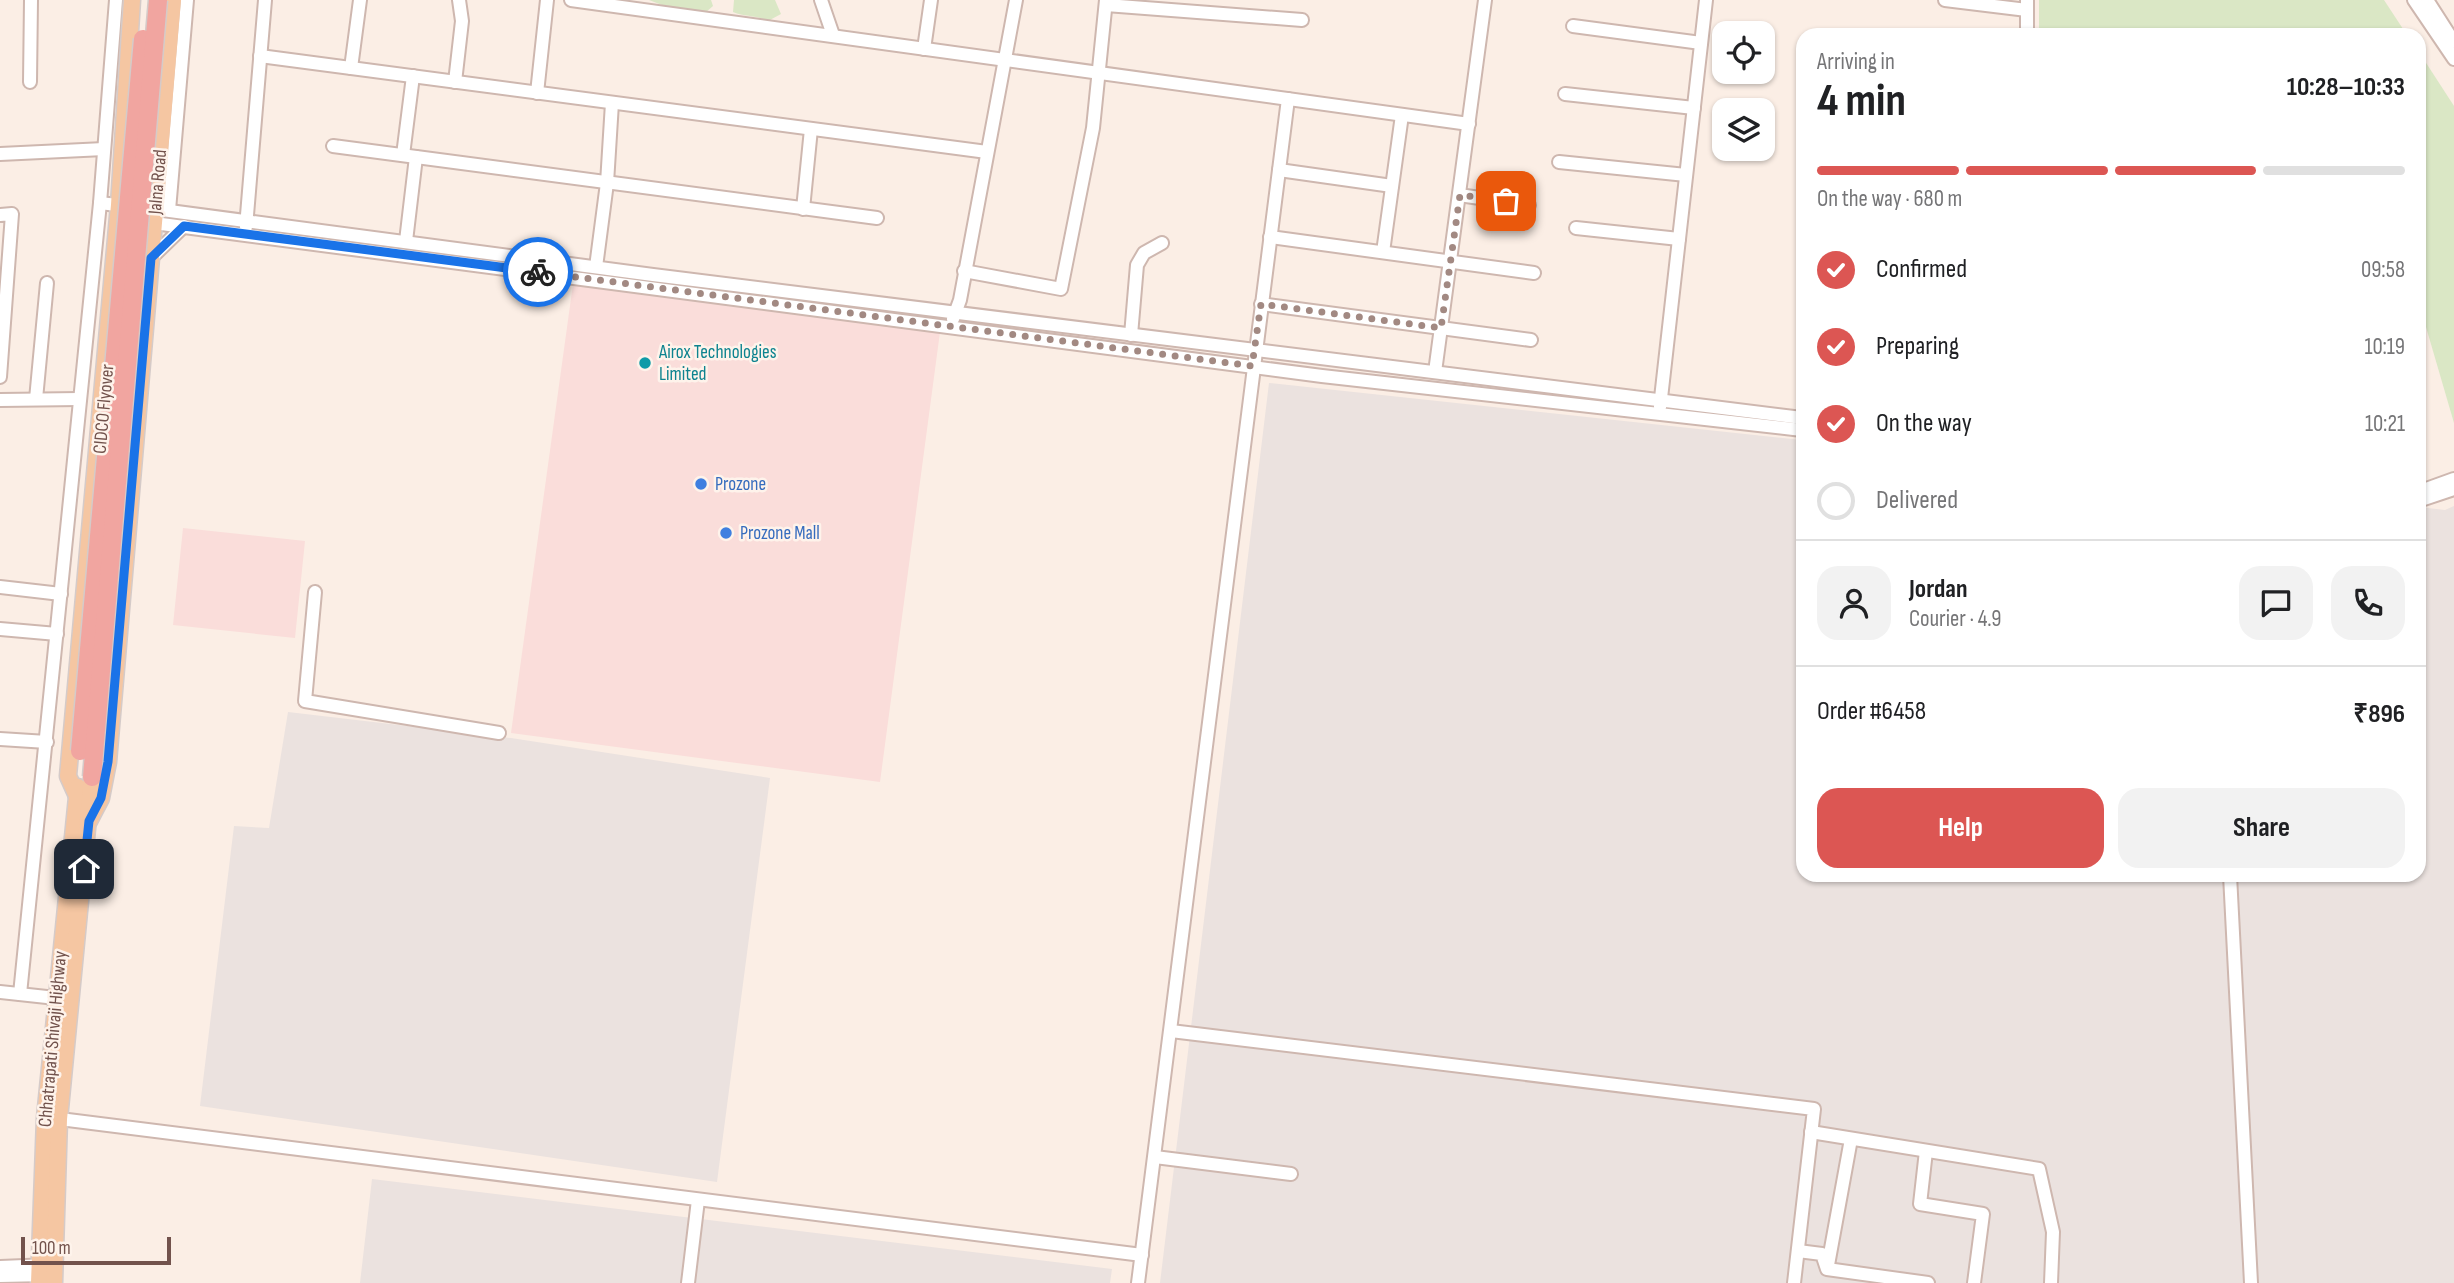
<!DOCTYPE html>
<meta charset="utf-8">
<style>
:root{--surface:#fff;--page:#f2f2f2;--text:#202124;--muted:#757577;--line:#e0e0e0;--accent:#dc5653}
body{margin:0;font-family:"Sofia Sans Condensed",sans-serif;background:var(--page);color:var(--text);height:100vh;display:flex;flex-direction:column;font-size:26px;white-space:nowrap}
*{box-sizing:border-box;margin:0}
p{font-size:23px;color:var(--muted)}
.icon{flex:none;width:38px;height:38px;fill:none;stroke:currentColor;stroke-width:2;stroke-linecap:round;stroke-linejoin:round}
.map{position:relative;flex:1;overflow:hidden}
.drawer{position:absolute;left:1796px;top:28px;width:630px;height:854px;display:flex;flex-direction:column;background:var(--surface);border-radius:21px;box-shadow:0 2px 5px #0004}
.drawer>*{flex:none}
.tools{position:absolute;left:1712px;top:21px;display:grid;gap:14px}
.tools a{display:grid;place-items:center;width:63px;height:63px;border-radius:14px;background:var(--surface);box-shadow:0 2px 5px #0004;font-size:35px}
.scale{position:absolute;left:21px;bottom:18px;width:150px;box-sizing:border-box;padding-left:7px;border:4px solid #72524c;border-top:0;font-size:19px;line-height:24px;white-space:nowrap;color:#72524c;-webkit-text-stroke:5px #fef3eb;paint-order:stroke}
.pin{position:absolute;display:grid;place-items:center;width:60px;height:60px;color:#fff;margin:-30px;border-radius:14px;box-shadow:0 4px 10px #0006}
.courier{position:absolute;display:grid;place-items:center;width:70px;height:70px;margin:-35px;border:5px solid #1a73e8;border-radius:50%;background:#fff;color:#222;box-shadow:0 2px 9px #0007}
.headline em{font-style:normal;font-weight:700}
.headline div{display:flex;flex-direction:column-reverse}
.headline{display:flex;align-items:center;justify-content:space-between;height:119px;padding:0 21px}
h1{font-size:46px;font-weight:700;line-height:52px}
.bar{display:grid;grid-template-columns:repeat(4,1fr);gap:10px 7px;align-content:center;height:84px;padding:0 21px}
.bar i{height:9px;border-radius:5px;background:var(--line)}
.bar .active{background:var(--accent)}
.bar p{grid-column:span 4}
.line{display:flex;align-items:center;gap:18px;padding:0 21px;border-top:2px solid var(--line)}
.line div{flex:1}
.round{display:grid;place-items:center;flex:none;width:74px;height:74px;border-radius:21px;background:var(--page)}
ol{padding:0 21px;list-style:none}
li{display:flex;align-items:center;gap:21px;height:77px}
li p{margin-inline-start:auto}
li .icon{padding:7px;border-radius:50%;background:var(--accent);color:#fff;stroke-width:4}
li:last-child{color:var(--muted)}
li i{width:38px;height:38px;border:4px solid var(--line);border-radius:50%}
.button{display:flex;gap:14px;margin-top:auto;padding:14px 21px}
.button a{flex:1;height:80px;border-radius:21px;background:var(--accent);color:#fff;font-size:28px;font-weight:700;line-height:80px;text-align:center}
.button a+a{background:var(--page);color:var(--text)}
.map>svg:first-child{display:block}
</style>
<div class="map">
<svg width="2454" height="1283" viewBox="0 0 2454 1283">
<rect width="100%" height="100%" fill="#fbeee5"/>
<!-- commercial -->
<g fill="#faddda">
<polygon points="573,284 940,332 880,782 511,733"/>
<polygon points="183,528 305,541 295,638 173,625"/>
</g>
<!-- industrial -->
<g fill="#ebe2df">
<polygon points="1269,383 1802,440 1802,875 2418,875 2419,507 2445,510 2454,506 2454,1283 1160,1283"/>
<polygon points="288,712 511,738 770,778 717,1182 200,1106 234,826 269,828"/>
<polygon points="372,1179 1112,1269 1110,1283 360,1283"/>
</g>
<!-- green -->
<g fill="#dae7c5">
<polygon points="649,0 711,0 713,6 706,12 662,5"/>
<path d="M 734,0 L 775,0 L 781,14 L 768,21 C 756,15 745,17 733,12 Z"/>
<polygon points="2039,0 2384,0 2407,35 2039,35"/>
<polygon points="2419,52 2454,106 2454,423 2419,303"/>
</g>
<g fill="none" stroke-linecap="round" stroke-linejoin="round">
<!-- minor casing -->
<g stroke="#ceb7af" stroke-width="16">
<g id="minor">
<polyline points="571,0 1469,124"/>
<polyline points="821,0 833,35"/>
<polyline points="1945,0 2027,10"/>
<polyline points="2414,0 2454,59"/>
<polyline points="2427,0 2454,42"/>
<polyline points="1106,5 1302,20"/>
<polyline points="1573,26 1701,43"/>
<polyline points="2027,35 2027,0"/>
<polyline points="924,49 931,0"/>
<polyline points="260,56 987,152"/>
<polyline points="351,68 360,0"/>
<polyline points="30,82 31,0"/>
<polyline points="455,82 462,21 459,0"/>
<polyline points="537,93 547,0"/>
<polyline points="1565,94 1694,108"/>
<polyline points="333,146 877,218"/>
<polyline points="0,154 104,149"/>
<polyline points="403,155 413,76"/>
<polyline points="1559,162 1686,175"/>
<polyline points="1279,170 1392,186"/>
<polyline points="1459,195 1529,205"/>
<polyline points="100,203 125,206"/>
<polyline points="147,208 653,275 1802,418"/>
<polyline points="803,209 811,129"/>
<polyline points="169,210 187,0"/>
<polyline points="0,215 12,214 0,377"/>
<polyline points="146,222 1322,376 1802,430"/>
<polyline points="246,227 265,0"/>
<polyline points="1576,228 1679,239"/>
<polyline points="1270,237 1534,273"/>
<polyline points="406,241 416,157"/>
<polyline points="1383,252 1402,115"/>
<polyline points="151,258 184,226"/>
<polyline points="596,267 607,183 612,103"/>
<polyline points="964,271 1061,289 1093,128 1106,0"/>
<polyline points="1261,304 1531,340"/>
<polyline points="953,319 960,300 1016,0"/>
<polyline points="1131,335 1137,265 1144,253 1162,243"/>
<polyline points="1435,372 1485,0"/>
<polyline points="36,399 47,283"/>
<polyline points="0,400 80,399"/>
<polyline points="1660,407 1706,0"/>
<polyline points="2418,492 2454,479"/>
<polyline points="2418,501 2454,489"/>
<polyline points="0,587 61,594"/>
<polyline points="315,592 305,701 499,733"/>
<polyline points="0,629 57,634"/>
<polyline points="0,739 47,742"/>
<polyline points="2230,875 2251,1283"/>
<polyline points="0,992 56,998"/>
<polyline points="20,994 100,203 116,0"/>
<polyline points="1171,1031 1814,1109 1794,1283"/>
<polyline points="52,1118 1142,1255"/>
<polyline points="1811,1132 2039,1169 2053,1232 2051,1283"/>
<polyline points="1926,1151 1920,1204 1983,1214 1974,1283"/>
<polyline points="1155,1157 1291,1174"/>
<polyline points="1798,1251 1822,1254 1827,1269 1928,1283"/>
<polyline points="1828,1265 1851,1139"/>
<polyline points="0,1267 49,1265"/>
<polyline points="0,1276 46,1275"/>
<polyline points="688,1283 698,1200"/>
<polyline points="1138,1283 1288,99"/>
</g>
</g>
<!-- major casing -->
<g stroke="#d5cbc9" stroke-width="19">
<g id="major">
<polyline points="77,796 68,776 119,205 132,0"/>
<polyline points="89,821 101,798 108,762 173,0"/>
<polyline points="39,1283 45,1118 78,787"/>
<polyline points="54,1283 59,1119 92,777"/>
</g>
</g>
<!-- minor -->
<use href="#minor" stroke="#fff" stroke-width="12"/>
<!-- major -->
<use href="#major" stroke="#f5c6a2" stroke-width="16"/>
<!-- highway-bridge casing -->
<g stroke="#d5cbc9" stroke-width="21" stroke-linecap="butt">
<g id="highway-bridge">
<polyline points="80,751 143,39"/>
<polyline points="92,777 158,0"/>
</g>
</g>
<!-- highway-bridge -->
<use href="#highway-bridge" stroke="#f1a5a0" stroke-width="18"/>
</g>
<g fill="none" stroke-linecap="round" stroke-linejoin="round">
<!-- done -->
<polyline stroke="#a28982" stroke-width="7" stroke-dasharray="0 12.6" points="538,272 1252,366 1261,304 1441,328 1460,195 1506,201"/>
<!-- route -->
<polyline stroke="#1a73e8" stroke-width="9" points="84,869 89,821 101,798 108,762 151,258 184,226 538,272"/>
</g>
<!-- markers -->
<circle fill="#0f9aa8" stroke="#fef3eb" stroke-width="2.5" cx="645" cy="363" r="7"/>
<g fill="#3f7fe0" stroke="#fef3eb" stroke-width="2.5">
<circle cx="701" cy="484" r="7"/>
<circle cx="726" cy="533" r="7"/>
</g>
<g text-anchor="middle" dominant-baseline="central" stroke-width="5" stroke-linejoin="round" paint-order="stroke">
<!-- street labels -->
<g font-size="19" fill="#72524c" stroke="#fef3eb">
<text transform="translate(158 182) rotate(-85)">Jalna Road</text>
<text transform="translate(104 409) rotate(-85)">CIDCO Flyover</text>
<text transform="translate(53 1039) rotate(-85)">Chhatrapati Shivaji Highway</text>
</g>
<!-- culture labels -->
<g font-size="19" fill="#0d838f" stroke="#fef3eb" text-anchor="start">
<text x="659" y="352">Airox Technologies<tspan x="659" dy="22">Limited</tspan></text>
</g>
<!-- shop labels -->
<g font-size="19" fill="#366cbe" stroke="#fef3eb" text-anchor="start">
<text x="715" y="484">Prozone</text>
<text x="740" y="533">Prozone Mall</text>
</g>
</g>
</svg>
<div class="tools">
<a><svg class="icon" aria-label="locate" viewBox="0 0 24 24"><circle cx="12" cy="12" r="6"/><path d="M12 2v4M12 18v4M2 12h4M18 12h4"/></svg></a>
<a><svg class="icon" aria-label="layers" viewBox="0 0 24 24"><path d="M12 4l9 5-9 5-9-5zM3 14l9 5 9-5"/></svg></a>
</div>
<div class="scale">100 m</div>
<div class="pin" style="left:1506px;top:201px;background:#ea580c"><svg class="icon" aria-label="bag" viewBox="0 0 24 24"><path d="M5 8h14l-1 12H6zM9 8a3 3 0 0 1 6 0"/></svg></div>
<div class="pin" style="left:84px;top:869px;background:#1f2937"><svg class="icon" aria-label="home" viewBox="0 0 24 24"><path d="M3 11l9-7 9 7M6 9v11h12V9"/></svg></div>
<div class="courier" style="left:538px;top:272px"><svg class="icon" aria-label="bike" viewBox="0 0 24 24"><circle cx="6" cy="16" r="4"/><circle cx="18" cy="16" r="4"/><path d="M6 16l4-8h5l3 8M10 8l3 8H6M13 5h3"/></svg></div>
<section class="drawer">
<div class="headline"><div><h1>4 min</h1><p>Arriving in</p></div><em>10:28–10:33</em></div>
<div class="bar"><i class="active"></i><i class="active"></i><i class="active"></i><i></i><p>On the way · 680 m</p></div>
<ol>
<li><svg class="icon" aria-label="check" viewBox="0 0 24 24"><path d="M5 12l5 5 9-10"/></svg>Confirmed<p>09:58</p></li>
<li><svg class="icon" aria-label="check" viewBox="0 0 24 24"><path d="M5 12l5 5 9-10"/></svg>Preparing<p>10:19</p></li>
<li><svg class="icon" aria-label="check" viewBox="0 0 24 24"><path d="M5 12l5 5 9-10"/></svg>On the way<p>10:21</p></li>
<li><i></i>Delivered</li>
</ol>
<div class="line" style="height:126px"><a class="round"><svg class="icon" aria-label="person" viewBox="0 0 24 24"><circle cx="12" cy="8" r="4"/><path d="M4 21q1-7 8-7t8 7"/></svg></a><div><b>Jordan</b><p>Courier · 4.9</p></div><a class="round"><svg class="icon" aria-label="chat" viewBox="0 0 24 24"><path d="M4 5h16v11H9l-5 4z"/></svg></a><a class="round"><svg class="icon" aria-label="phone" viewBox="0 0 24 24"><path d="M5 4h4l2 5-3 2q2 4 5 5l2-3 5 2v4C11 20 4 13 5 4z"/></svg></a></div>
<div class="line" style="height:91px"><div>Order #6458</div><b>₹896</b></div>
<div class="button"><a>Help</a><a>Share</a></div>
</section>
</div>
